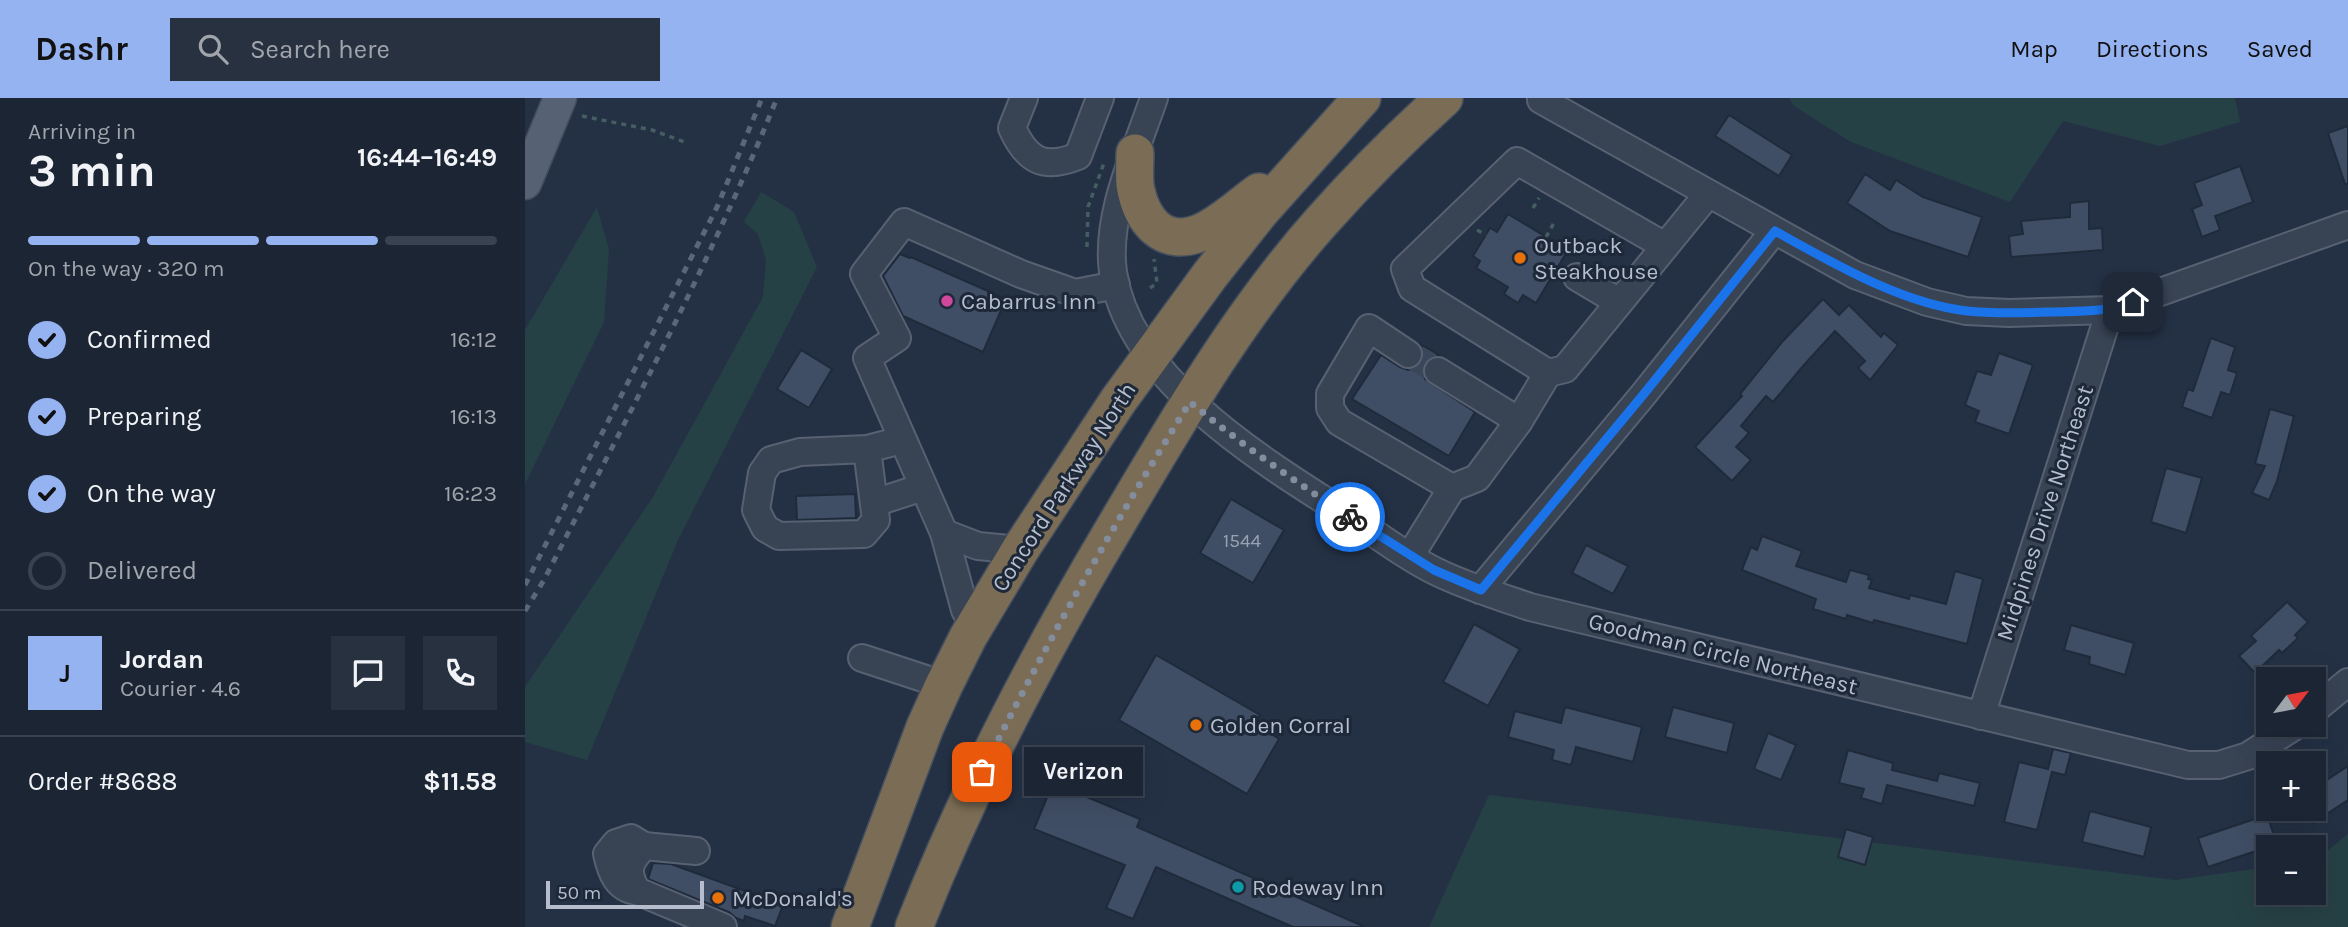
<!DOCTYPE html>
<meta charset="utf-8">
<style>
:root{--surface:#1b2534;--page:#283140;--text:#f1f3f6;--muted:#a0a5ac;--line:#39424f;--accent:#95b2f1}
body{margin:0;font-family:Karla,sans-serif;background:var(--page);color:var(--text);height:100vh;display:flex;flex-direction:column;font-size:26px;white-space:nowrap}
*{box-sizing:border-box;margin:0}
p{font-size:23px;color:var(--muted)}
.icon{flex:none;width:38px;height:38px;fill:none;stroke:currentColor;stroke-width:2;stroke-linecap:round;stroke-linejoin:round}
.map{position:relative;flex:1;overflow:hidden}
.side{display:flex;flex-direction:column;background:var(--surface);width:525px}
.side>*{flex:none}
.needle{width:46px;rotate:58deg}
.buttons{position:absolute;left:1731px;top:569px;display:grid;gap:14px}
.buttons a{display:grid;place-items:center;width:70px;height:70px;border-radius:0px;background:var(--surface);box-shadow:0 7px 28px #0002,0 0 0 2px var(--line);font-size:35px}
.scale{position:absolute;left:21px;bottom:18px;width:158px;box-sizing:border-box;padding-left:7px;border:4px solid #b6becd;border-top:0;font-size:19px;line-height:24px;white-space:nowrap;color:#b6becd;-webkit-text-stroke:5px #1d2839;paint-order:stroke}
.pin{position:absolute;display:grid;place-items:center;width:60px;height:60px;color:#fff;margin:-30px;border-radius:14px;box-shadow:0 4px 10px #0006}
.courier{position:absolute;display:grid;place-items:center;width:70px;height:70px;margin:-35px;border:5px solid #1a73e8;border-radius:50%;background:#fff;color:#222;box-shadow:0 2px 9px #0007}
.bubble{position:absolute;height:49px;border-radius:0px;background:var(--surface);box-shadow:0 7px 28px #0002,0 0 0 2px var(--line);font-size:23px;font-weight:700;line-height:49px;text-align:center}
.head em{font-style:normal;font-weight:700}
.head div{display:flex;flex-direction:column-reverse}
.head{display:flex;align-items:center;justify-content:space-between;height:119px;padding:0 28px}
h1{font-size:46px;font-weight:700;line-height:52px}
.bar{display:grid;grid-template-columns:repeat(4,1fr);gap:10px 7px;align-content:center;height:84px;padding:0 28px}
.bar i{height:9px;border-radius:5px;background:var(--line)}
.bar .active{background:var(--accent)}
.bar p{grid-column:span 4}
.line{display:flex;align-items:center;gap:18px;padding:0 28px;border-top:2px solid var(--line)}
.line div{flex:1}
.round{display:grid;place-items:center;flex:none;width:74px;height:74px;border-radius:0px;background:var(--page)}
ol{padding:0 28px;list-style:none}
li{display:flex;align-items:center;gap:21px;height:77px}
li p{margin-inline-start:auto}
li .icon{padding:7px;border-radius:50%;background:var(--accent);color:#111;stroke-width:4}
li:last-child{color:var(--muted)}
li i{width:38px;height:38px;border:4px solid var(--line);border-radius:50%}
header{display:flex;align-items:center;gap:42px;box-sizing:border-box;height:98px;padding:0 35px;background:var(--accent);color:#111}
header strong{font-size:33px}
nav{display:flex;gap:38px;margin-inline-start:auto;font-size:24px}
.search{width:490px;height:63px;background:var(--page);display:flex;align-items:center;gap:18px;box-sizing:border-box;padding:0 24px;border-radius:0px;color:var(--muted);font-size:26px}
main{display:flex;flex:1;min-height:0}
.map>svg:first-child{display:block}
</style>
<header>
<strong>Dashr</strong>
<div class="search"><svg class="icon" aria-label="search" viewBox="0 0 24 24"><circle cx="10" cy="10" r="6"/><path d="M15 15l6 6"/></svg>Search here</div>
<nav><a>Map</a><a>Directions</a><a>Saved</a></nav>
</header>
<main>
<section class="side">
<div class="head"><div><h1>3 min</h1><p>Arriving in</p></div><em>16:44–16:49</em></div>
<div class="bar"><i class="active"></i><i class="active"></i><i class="active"></i><i></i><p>On the way · 320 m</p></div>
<ol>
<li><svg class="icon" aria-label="check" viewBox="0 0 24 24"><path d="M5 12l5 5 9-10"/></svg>Confirmed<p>16:12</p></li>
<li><svg class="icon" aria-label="check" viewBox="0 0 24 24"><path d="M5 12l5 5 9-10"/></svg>Preparing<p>16:13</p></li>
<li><svg class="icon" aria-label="check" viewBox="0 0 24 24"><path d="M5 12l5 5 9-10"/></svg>On the way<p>16:23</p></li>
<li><i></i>Delivered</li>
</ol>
<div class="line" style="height:126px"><b class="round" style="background:var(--accent);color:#111">J</b><div><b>Jordan</b><p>Courier · 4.6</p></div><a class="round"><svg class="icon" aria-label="chat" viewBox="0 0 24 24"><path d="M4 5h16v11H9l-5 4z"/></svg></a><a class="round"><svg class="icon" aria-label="phone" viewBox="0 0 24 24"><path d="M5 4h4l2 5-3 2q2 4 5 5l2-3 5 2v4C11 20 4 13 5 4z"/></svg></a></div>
<div class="line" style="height:91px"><div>Order #8688</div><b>$11.58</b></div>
</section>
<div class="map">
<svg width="1823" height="829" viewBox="0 0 1823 829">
<rect width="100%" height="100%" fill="#243145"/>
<!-- green -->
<g fill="#264145">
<polygon points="1264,0 1710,0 1715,24 1635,48 1538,23 1485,104 1326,44 1269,8"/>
<polygon points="236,94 269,114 292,169 153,442 62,662 0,644 0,589 128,399 238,199 241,162 233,136 219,124"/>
<polygon points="72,109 84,152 79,224 0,386 0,232"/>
<polygon points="964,697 1650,782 1743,769 1743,794 1788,794 1789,762 1792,761 1823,736 1823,829 904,829"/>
</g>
<!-- building -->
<g fill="#404e65" stroke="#1f2a3b" stroke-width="2">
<polygon points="1204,17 1267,57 1254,78 1190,38"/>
<polygon points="1823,28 1823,86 1820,86 1803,35"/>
<polygon points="1715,68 1728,104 1690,118 1695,132 1677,139 1667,111 1677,107 1669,85"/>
<polygon points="1340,76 1365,92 1371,82 1398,99 1457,119 1443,159 1365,133 1322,105"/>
<polygon points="1564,103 1564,131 1577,130 1578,152 1486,159 1484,138 1498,136 1496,123 1545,119 1545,105"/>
<polygon points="983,116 1043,152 1011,205 998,197 993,205 979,196 983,189 951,170 955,163 948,158 965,130 972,134"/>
<polygon points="375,156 385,160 386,159 481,201 458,254 378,218 358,178"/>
<polygon points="1298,201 1314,217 1324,207 1356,239 1359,235 1373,247 1345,282 1333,270 1340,263 1310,233 1278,268 1248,304 1241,298 1216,328 1224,335 1211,349 1226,362 1207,383 1170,349 1217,298 1215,296 1257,244"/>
<polygon points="1686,240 1710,249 1703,272 1712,275 1705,297 1696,294 1687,320 1657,309 1663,291 1668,293"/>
<polygon points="893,245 914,257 906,259 900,264 897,272 900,281 950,314 924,358 827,301 856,257 875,269 883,272 891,270 896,264 899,258 897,250"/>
<polygon points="276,252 307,271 284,310 252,291"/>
<polygon points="1474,255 1508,267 1484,336 1450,324 1454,313 1440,307 1452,273 1466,277"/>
<polygon points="1745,311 1769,318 1752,383 1744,402 1727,395 1740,368 1730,366"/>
<polygon points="1641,370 1677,380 1661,435 1626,424"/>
<polygon points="330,396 331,420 272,422 271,398"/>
<polygon points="706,401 759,432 728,485 675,455"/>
<polygon points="1237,438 1277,453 1271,468 1321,484 1325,472 1344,477 1343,481 1347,482 1344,490 1384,501 1385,497 1421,506 1430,473 1458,481 1442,546 1349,522 1348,525 1322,517 1321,521 1288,511 1291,501 1217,472 1226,449 1232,452"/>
<polygon points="1061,447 1103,468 1088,496 1047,475"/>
<polygon points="1762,504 1783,524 1770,537 1773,540 1757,555 1754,552 1730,575 1714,558 1731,543 1726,538"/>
<polygon points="949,526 995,551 963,608 918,584"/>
<polygon points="1546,527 1609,545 1600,577 1564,566 1565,559 1539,552"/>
<polygon points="631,557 735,617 732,622 748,631 745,635 754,641 722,696 594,622"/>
<polygon points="1040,609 1117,629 1108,664 1051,649 1046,667 1027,662 1029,652 983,639 990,613 1036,625"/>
<polygon points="1148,609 1209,625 1202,655 1140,639"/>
<polygon points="1243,635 1271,647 1256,682 1229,671"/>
<polygon points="1528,651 1546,655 1540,677 1527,674 1512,732 1479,724 1494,664 1523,671"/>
<polygon points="1323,652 1368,665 1367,672 1412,683 1414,675 1455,685 1449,708 1362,687 1357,706 1336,700 1339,691 1314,685"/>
<polygon points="1823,668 1823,702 1788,725 1788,691"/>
<polygon points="528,685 615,721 612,729 840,829 768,829 631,769 608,821 581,810 600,767 509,731"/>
<polygon points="1565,713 1626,729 1619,759 1557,744"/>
<polygon points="1742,717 1752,746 1683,769 1673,740"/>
<polygon points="1321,731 1348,739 1340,767 1313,759"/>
<polygon points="128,765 146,766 258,807 250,828 220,818 219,823 211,820 204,814 123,781"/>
</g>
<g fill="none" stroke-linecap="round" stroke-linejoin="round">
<!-- minor-tunnel -->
<polyline stroke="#3a4659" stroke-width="26" stroke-dasharray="26 13" stroke-linecap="butt" points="883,256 913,273"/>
<!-- minor casing -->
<g stroke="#576171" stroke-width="30">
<g id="minor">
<path d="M 499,0 L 487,30 C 502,63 519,72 553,58 L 575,0"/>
<path d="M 629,0 C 611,53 580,118 588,174 C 604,282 736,362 821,416 C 850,435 879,458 910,473 C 940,488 973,498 1005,509 L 1663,667 L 1694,667 L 1723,658 L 1773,626"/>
<polyline points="1016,2 1330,177 1402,204 1441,213 1484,215 1585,212 1823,127"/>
<polyline points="1140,148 992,63 880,171 887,190 1023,275 1040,271 1183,96"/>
<polyline points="1052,179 1094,204"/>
<polyline points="883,256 844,230 805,296 805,310 814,324 927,390 885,458"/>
<polyline points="913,273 994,323"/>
<polyline points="342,351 351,422 339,436 254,438 240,430 231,412 237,375 246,362 275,354 342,351 377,342"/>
<polyline points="927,390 952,380 994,323 1023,275"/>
<polyline points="349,405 398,389"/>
<polyline points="419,435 453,448 495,452"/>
<polyline points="955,492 1118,297 1249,133"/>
<polyline points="451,525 445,521 440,512 419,435 342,260 372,240 339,176 379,124 496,176 550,195 591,187"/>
<polyline points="337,560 419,587"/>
<polyline points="1788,613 1823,584"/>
<polyline points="1456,618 1585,212"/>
<path d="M 171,753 L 119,748 C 104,764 100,773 112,793 L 198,829"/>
<path d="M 112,793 C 92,791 86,774 82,756 L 91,745 L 106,740 L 119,748"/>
</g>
</g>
<!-- major casing -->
<g stroke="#424c5d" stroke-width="35">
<polyline id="major" points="0,85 35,0"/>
</g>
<!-- highway casing -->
<g stroke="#434e5e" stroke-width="40">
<g id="highway">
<path d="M 610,55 C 610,65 609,77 610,87 C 616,123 639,151 677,134 C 697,125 716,107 734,94"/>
<polyline points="325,829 400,629 419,587 443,539 495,452 593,303 685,177 734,115 837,0"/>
<path d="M 389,829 C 444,689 514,556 591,427 C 653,322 715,215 796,124 C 835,80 876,39 919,0"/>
</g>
</g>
<!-- path -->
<g stroke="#445e61" stroke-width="3.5" stroke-dasharray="5 5" stroke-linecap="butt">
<polyline points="57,18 127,32 162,45"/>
<polyline points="1008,110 1014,100"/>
<polyline points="952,132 961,137"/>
<polyline points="1021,139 1030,123"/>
<polyline points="562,149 563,109 579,65"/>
<polyline points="625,190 632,185 629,161"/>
</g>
<!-- minor -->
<use href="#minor" stroke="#384354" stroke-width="26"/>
<!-- major -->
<use href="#major" stroke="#566274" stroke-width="32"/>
<!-- highway -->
<use href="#highway" stroke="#7b6d55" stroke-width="37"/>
<!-- rail -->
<g stroke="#5a677b" stroke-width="5" stroke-dasharray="7 7" stroke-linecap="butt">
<polyline points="0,487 193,107 237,0"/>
<path d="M 0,513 L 19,482 C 100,323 185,166 252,0"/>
</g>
</g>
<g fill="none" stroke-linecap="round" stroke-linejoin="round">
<!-- done -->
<path stroke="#838d9d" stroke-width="7" stroke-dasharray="0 12.6" d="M 457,674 C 520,547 590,424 665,304 C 716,346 769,383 825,419"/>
<!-- route -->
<path stroke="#1a73e8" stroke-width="9" d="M 825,419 L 909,472 L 956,492 L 1118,297 L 1250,133 C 1306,164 1377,206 1442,213 C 1469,216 1496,215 1523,214 C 1554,213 1578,215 1608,204"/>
</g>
<!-- markers -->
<g fill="#e8710a" stroke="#1d2839" stroke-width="2.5">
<circle cx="995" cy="160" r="7"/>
<circle cx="671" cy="627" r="7"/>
<circle cx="193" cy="800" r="7"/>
</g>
<circle fill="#d1479c" stroke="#1d2839" stroke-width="2.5" cx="422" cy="203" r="7"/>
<circle fill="#0f9aa8" stroke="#1d2839" stroke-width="2.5" cx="713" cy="789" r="7"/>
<g text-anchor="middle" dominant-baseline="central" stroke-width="6" stroke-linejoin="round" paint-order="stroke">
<!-- number labels -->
<g font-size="19" fill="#98a2b3">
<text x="717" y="443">1544</text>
</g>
<!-- poi labels -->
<g font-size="23" fill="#b6becd" stroke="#1d2839" text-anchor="start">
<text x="1009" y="147">Outback<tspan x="1009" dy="26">Steakhouse</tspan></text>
<text x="436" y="203">Cabarrus Inn</text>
<text x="685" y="627">Golden Corral</text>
<text x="727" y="789">Rodeway Inn</text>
<text x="207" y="800">McDonald's</text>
</g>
<!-- street labels -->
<g font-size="23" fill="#b6becd" stroke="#1d2839">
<text transform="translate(539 389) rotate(-57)">Concord Parkway North</text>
<text transform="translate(1520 415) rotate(-72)">Midpines Drive Northeast</text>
<text transform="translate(1198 556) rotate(14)">Goodman Circle Northeast</text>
</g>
</g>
</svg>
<div class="buttons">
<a><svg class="needle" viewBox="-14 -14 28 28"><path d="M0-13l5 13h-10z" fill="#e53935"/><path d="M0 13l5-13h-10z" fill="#a0a5ac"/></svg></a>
<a>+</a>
<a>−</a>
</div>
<div class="scale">50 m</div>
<div class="pin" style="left:457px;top:674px;background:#ea580c"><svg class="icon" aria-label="bag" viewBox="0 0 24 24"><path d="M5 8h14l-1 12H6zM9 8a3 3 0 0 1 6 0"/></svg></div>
<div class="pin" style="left:1608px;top:204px;background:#1f2937"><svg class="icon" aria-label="home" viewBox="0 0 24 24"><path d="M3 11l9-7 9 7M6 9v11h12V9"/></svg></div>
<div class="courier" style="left:825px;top:419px"><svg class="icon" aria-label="bike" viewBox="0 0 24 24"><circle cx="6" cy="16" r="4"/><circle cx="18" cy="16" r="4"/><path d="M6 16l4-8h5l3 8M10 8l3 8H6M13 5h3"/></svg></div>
<div class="bubble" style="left:499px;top:649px;width:119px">Verizon</div>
</div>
</main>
